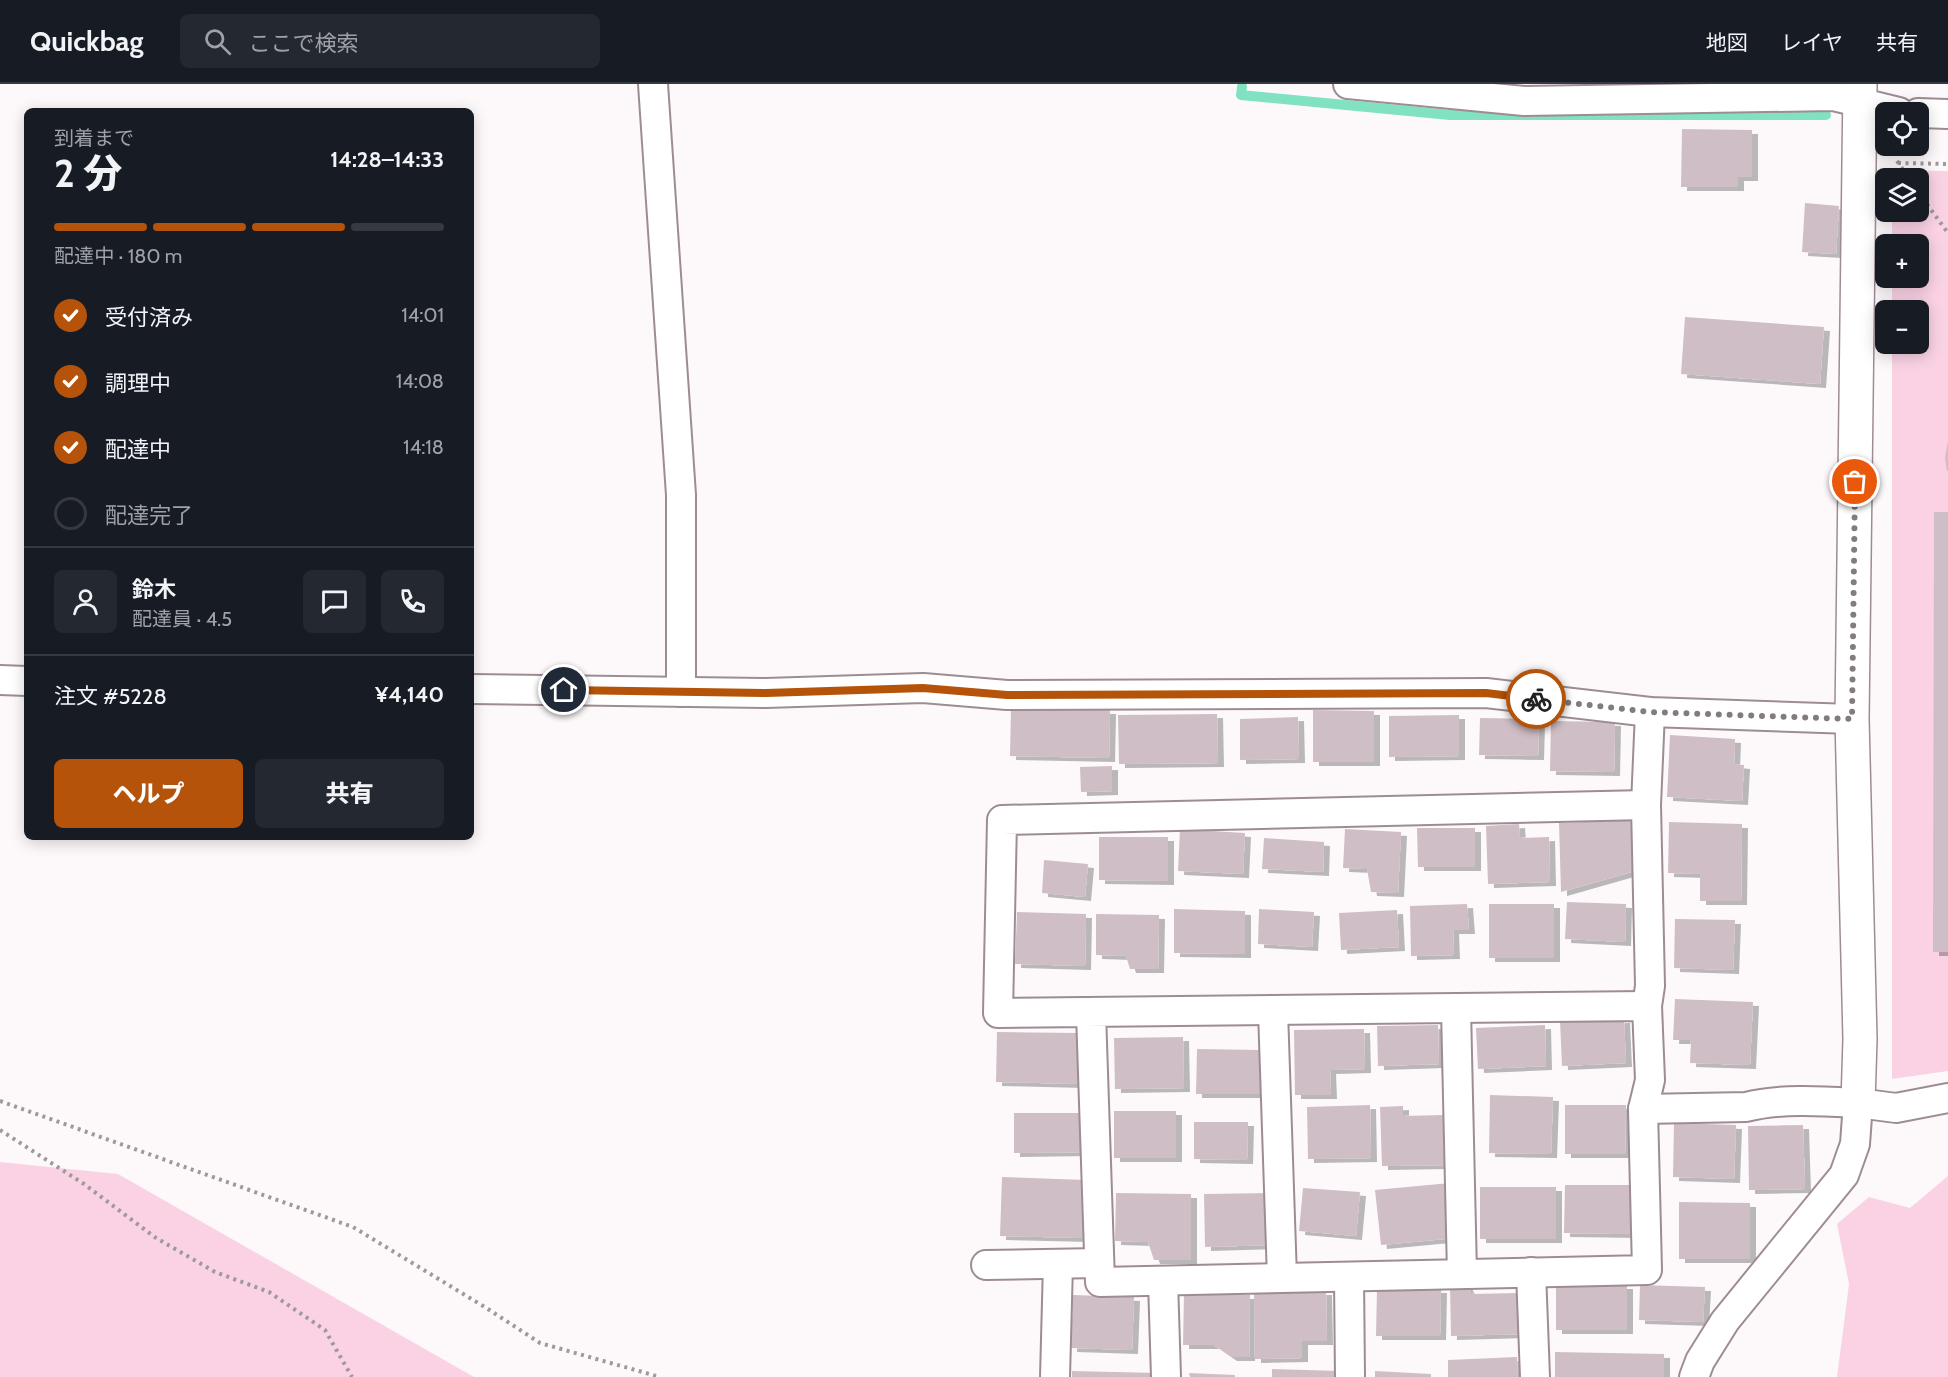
<!DOCTYPE html>
<html lang="ja">
<meta charset="utf-8">
<style>
:root{--surface:#171b24;--page:#242831;--text:#f1f3f6;--muted:#9ea1a6;--line:#363941;--accent:#b45309}
body{margin:0;font-family:Cabin,"Noto Sans JP",sans-serif;background:var(--page);color:var(--text);height:100vh;display:flex;flex-direction:column;font-size:22px;white-space:nowrap}
*{box-sizing:border-box;margin:0}
p{font-size:20px;color:var(--muted)}
.icon{flex:none;width:33px;height:33px;fill:none;stroke:currentColor;stroke-width:2;stroke-linecap:round;stroke-linejoin:round}
.map{position:relative;flex:1;overflow:hidden}
.side{position:absolute;left:24px;top:24px;width:450px;height:732px;display:flex;flex-direction:column;background:var(--surface);border-radius:9px;box-shadow:0 3px 15px #0003}
.side>*{flex:none}
.controls{position:absolute;left:1875px;top:18px;display:grid;gap:12px}
.controls a{display:grid;place-items:center;width:54px;height:54px;border-radius:9px;background:var(--surface);box-shadow:0 3px 15px #0003;font-size:30px}
.pin{position:absolute;display:grid;place-items:center;width:51px;height:51px;color:#fff;margin:-26px;border:3px solid #fff;border-radius:50%;box-shadow:0 2px 6px #0007}
.courier{position:absolute;display:grid;place-items:center;width:60px;height:60px;margin:-30px;border:4px solid #b45309;border-radius:50%;background:#fff;color:#222;box-shadow:0 2px 8px #0007}
.head em{font-style:normal;font-weight:800}
.head div{display:flex;flex-direction:column-reverse}
.head{display:flex;align-items:center;justify-content:space-between;height:102px;padding:0 30px}
h1{font-size:39px;font-weight:800;line-height:45px}
.bar{display:grid;grid-template-columns:repeat(4,1fr);gap:9px 6px;align-content:center;height:72px;padding:0 30px}
.bar i{height:8px;border-radius:4px;background:var(--line)}
.bar .on{background:var(--accent)}
.bar p{grid-column:span 4}
.line{display:flex;align-items:center;gap:15px;padding:0 30px;border-top:2px solid var(--line)}
.line div{flex:1}
.round{display:grid;place-items:center;flex:none;width:63px;height:63px;border-radius:9px;background:var(--page)}
ol{padding:0 30px;list-style:none}
li{display:flex;align-items:center;gap:18px;height:66px}
li p{margin-inline-start:auto}
li .icon{padding:6px;border-radius:50%;background:var(--accent);color:#fff;stroke-width:4}
li:last-child{color:var(--muted)}
li i{width:33px;height:33px;border:3px solid var(--line);border-radius:50%}
.cta{display:flex;gap:12px;margin-top:auto;padding:12px 30px}
.cta a{flex:1;height:69px;border-radius:9px;background:var(--accent);color:#fff;font-size:24px;font-weight:800;line-height:69px;text-align:center}
.cta a+a{background:var(--page);color:var(--text)}
header{display:flex;align-items:center;gap:36px;box-sizing:border-box;height:84px;padding:0 30px;background:var(--surface);border-bottom:2px solid var(--line)}
header strong{font-size:28px}
nav{display:flex;gap:33px;margin-inline-start:auto;font-size:21px}
.search{width:420px;height:54px;background:var(--page);display:flex;align-items:center;gap:15px;box-sizing:border-box;padding:0 21px;border-radius:9px;color:var(--muted);font-size:22px}
.map>svg:first-child{display:block}
</style>
<header>
<strong>Quickbag</strong>
<div class="search"><svg class="icon" aria-label="search" viewBox="0 0 24 24"><circle cx="10" cy="10" r="6"/><path d="M15 15l6 6"/></svg>ここで検索</div>
<nav><a>地図</a><a>レイヤ</a><a>共有</a></nav>
</header>
<div class="map">
<svg width="1948" height="1293" viewBox="0 0 1948 1293">
<defs>
<filter id="shadow"><feDropShadow dx="6" dy="4" stdDeviation="0" flood-color="#0004"/></filter>
</defs>
<rect width="100%" height="100%" fill="#fdf9fb"/>
<!-- green -->
<g fill="#fad2e4">
<polygon points="1892,86 1948,87 1948,987 1892,995 1892,260 1918,260 1918,226 1892,226 1892,194 1918,194 1918,160 1892,160 1892,128 1918,128 1918,94 1892,94"/>
<polygon points="0,1078 118,1090 474,1293 0,1293"/>
<polygon points="1948,1092 1948,1293 1837,1293 1849,1200 1837,1140 1869,1113 1910,1124"/>
</g>
<g fill="none" stroke-linecap="round" stroke-linejoin="round">
<!-- stream -->
<polyline stroke="#81e2c1" stroke-width="10" points="1242,3 1241,11 1450,31 1826,31"/>
</g>
<!-- building -->
<g fill="#d0bec6" filter="url(#shadow)">
<polygon points="1682,45 1752,46 1752,93 1738,93 1738,103 1681,103"/>
<polygon points="1805,119 1839,122 1836,170 1802,168"/>
<polygon points="1685,233 1824,243 1820,300 1681,290"/>
<polygon points="1948,357 1948,387 1947,387 1945,374"/>
<polygon points="1934,428 1948,428 1948,868 1933,868"/>
<polygon points="1011,624 1110,626 1109,674 1010,672"/>
<polygon points="1313,626 1374,627 1374,678 1313,678"/>
<polygon points="1217,630 1218,679 1119,680 1118,631"/>
<polygon points="1459,631 1459,672 1389,673 1389,632"/>
<polygon points="1298,633 1299,675 1240,676 1240,635"/>
<polygon points="1480,634 1539,635 1538,672 1479,671"/>
<polygon points="1551,637 1615,638 1614,688 1550,687"/>
<polygon points="1670,651 1735,655 1734,680 1744,681 1742,717 1667,713"/>
<polygon points="1112,682 1112,707 1081,708 1080,683"/>
<polygon points="1634,736 1635,787 1561,808 1559,739"/>
<polygon points="1669,738 1742,740 1741,817 1700,817 1700,790 1668,789"/>
<polygon points="1519,740 1520,754 1549,753 1550,798 1488,800 1486,742"/>
<polygon points="1417,744 1475,744 1475,783 1418,783"/>
<polygon points="1180,745 1245,749 1243,790 1178,787"/>
<polygon points="1345,745 1401,748 1398,809 1371,808 1367,785 1343,784"/>
<polygon points="1099,753 1168,753 1168,797 1099,796"/>
<polygon points="1264,754 1324,758 1323,788 1262,785"/>
<polygon points="1044,776 1088,780 1085,813 1042,809"/>
<polygon points="1567,818 1626,820 1625,858 1565,855"/>
<polygon points="1467,820 1469,846 1453,846 1454,871 1411,872 1410,822"/>
<rect x="1489" y="820" width="65" height="54"/>
<polygon points="1174,825 1245,827 1245,870 1174,869"/>
<polygon points="1259,825 1314,828 1312,863 1258,860"/>
<polygon points="1397,826 1399,863 1341,866 1339,829"/>
<polygon points="1017,828 1086,830 1085,882 1015,880"/>
<polygon points="1096,830 1159,831 1158,885 1130,885 1126,872 1096,871"/>
<polygon points="1675,835 1735,836 1733,886 1674,884"/>
<polygon points="1675,915 1753,918 1750,981 1690,979 1691,956 1673,956"/>
<polygon points="1624,935 1626,979 1562,982 1560,937"/>
<polygon points="1438,941 1439,980 1378,982 1377,942"/>
<polygon points="1545,941 1546,982 1478,985 1476,944"/>
<polygon points="1364,945 1365,985 1330,986 1331,1011 1295,1011 1294,946"/>
<polygon points="997,948 1080,949 1079,1000 996,998"/>
<polygon points="1183,953 1184,1004 1115,1005 1114,954"/>
<polygon points="1197,965 1261,966 1261,1010 1196,1010"/>
<polygon points="1490,1011 1553,1013 1551,1070 1489,1069"/>
<polygon points="1370,1021 1371,1074 1308,1075 1307,1023"/>
<polygon points="1565,1021 1626,1021 1625,1070 1565,1070"/>
<polygon points="1403,1022 1403,1032 1443,1031 1444,1081 1382,1082 1380,1023"/>
<rect x="1114" y="1027" width="62" height="47"/>
<polygon points="1014,1029 1082,1029 1083,1068 1014,1069"/>
<polygon points="1194,1038 1248,1038 1247,1076 1194,1075"/>
<polygon points="1674,1039 1736,1041 1734,1095 1673,1093"/>
<polygon points="1803,1041 1805,1105 1749,1106 1748,1042"/>
<polygon points="1002,1093 1086,1096 1084,1154 1000,1152"/>
<polygon points="1450,1099 1455,1154 1381,1161 1375,1106"/>
<polygon points="1565,1101 1635,1101 1635,1150 1564,1149"/>
<rect x="1480" y="1103" width="76" height="52"/>
<polygon points="1303,1104 1360,1108 1356,1152 1299,1147"/>
<polygon points="1116,1109 1191,1110 1191,1176 1154,1176 1148,1158 1115,1157"/>
<polygon points="1271,1109 1272,1161 1205,1163 1204,1110"/>
<polygon points="1679,1118 1750,1119 1750,1175 1679,1175"/>
<polygon points="1466,1201 1471,1210 1520,1209 1521,1250 1451,1252 1450,1202"/>
<rect x="1556" y="1201" width="71" height="45"/>
<polygon points="1640,1201 1705,1203 1703,1238 1639,1236"/>
<polygon points="1377,1204 1441,1205 1440,1252 1376,1252"/>
<polygon points="1326,1207 1327,1257 1302,1257 1302,1274 1255,1275 1254,1209"/>
<polygon points="1184,1210 1250,1211 1249,1273 1231,1273 1214,1261 1183,1261"/>
<polygon points="1073,1211 1134,1213 1132,1266 1071,1264"/>
<polygon points="1555,1268 1664,1270 1664,1293 1555,1293"/>
<polygon points="1517,1273 1518,1293 1448,1293 1448,1276"/>
<polygon points="1272,1285 1339,1287 1339,1293 1272,1293"/>
<polygon points="1072,1287 1157,1289 1157,1293 1072,1293"/>
<polygon points="1375,1287 1431,1290 1431,1293 1375,1293"/>
<polygon points="1189,1289 1235,1291 1235,1293 1190,1293"/>
</g>
<g fill="none" stroke-linecap="round" stroke-linejoin="round">
<!-- street casing -->
<g stroke="#9e8c94" stroke-width="32">
<g id="street">
<polyline points="653,0 681,411 681,608"/>
<polyline points="1348,0 1524,17 1833,12 1899,28"/>
<polyline points="1918,29 1948,30"/>
<polyline points="0,596 27,597"/>
<polyline points="471,605 766,609 923,604 1007,611 1486,609 1650,628 1852,635"/>
<polyline points="1647,922 1650,902 1646,721 1650,628"/>
<polyline points="1456,925 1462,1190"/>
<polyline points="1273,927 1282,1194"/>
<polyline points="1091,929 1100,1198 1647,1186 1643,1025 1650,996 1647,922 998,929 1002,736 1646,721"/>
<path d="M 1643,1025 L 1746,1023 C 1781,1014 1823,1017 1858,1019"/>
<polyline points="986,1181 1099,1179"/>
<polyline points="1531,1188 1535,1293"/>
<polyline points="1349,1193 1350,1293"/>
<polyline points="1163,1197 1166,1293"/>
<polyline points="1055,1293 1058,1180"/>
<polyline points="1694,1293 1700,1277 1725,1237 1844,1091 1855,1060 1858,1019 1896,1024 1948,1014"/>
</g>
</g>
<!-- secondary casing -->
<g stroke="#9e8c94" stroke-width="36">
<polyline id="secondary" points="1858,1019 1860,955 1852,635 1860,0"/>
</g>
<!-- path -->
<g stroke="#9e999b" stroke-width="4" stroke-dasharray="3 4.5" stroke-linecap="butt">
<polyline points="1897,77 1909,94"/>
<polyline points="1898,79 1948,80"/>
<polyline points="1918,108 1948,149"/>
<polyline points="0,1017 353,1143 488,1225 540,1259 660,1293"/>
<polyline points="0,1046 84,1100 156,1154 215,1188 269,1208 325,1246 352,1293"/>
</g>
<!-- street -->
<use href="#street" stroke="#fff" stroke-width="28"/>
<!-- secondary -->
<use href="#secondary" stroke="#fff" stroke-width="33"/>
</g>
<g fill="none" stroke-linecap="round" stroke-linejoin="round">
<!-- done -->
<polyline stroke="#827c7e" stroke-width="6" stroke-dasharray="0 10.8" points="1536,615 1650,628 1852,635 1855,398"/>
<!-- route -->
<polyline stroke="#b45309" stroke-width="8" points="564,606 766,609 923,604 1007,611 1486,609 1536,615"/>
</g>
</svg>
<div class="controls">
<a><svg class="icon" aria-label="locate" viewBox="0 0 24 24"><circle cx="12" cy="12" r="6"/><path d="M12 2v4M12 18v4M2 12h4M18 12h4"/></svg></a>
<a><svg class="icon" aria-label="layers" viewBox="0 0 24 24"><path d="M12 4l9 5-9 5-9-5zM3 14l9 5 9-5"/></svg></a>
<a>+</a>
<a>−</a>
</div>
<div class="pin" style="left:1855px;top:398px;background:#ea580c"><svg class="icon" aria-label="bag" viewBox="0 0 24 24"><path d="M5 8h14l-1 12H6zM9 8a3 3 0 0 1 6 0"/></svg></div>
<div class="pin" style="left:564px;top:606px;background:#1f2937"><svg class="icon" aria-label="home" viewBox="0 0 24 24"><path d="M3 11l9-7 9 7M6 9v11h12V9"/></svg></div>
<div class="courier" style="left:1536px;top:615px"><svg class="icon" aria-label="bike" viewBox="0 0 24 24"><circle cx="6" cy="16" r="4"/><circle cx="18" cy="16" r="4"/><path d="M6 16l4-8h5l3 8M10 8l3 8H6M13 5h3"/></svg></div>
<section class="side">
<div class="head"><div><h1>2 分</h1><p>到着まで</p></div><em>14:28–14:33</em></div>
<div class="bar"><i class="on"></i><i class="on"></i><i class="on"></i><i></i><p>配達中 · 180 m</p></div>
<ol>
<li><svg class="icon" aria-label="check" viewBox="0 0 24 24"><path d="M5 12l5 5 9-10"/></svg>受付済み<p>14:01</p></li>
<li><svg class="icon" aria-label="check" viewBox="0 0 24 24"><path d="M5 12l5 5 9-10"/></svg>調理中<p>14:08</p></li>
<li><svg class="icon" aria-label="check" viewBox="0 0 24 24"><path d="M5 12l5 5 9-10"/></svg>配達中<p>14:18</p></li>
<li><i></i>配達完了</li>
</ol>
<div class="line" style="height:108px"><a class="round"><svg class="icon" aria-label="person" viewBox="0 0 24 24"><circle cx="12" cy="8" r="4"/><path d="M4 21q1-7 8-7t8 7"/></svg></a><div><b>鈴木</b><p>配達員 · 4.5</p></div><a class="round"><svg class="icon" aria-label="chat" viewBox="0 0 24 24"><path d="M4 5h16v11H9l-5 4z"/></svg></a><a class="round"><svg class="icon" aria-label="phone" viewBox="0 0 24 24"><path d="M5 4h4l2 5-3 2q2 4 5 5l2-3 5 2v4C11 20 4 13 5 4z"/></svg></a></div>
<div class="line" style="height:78px"><div>注文 #5228</div><b>¥4,140</b></div>
<div class="cta"><a>ヘルプ</a><a>共有</a></div>
</section>
</div>
